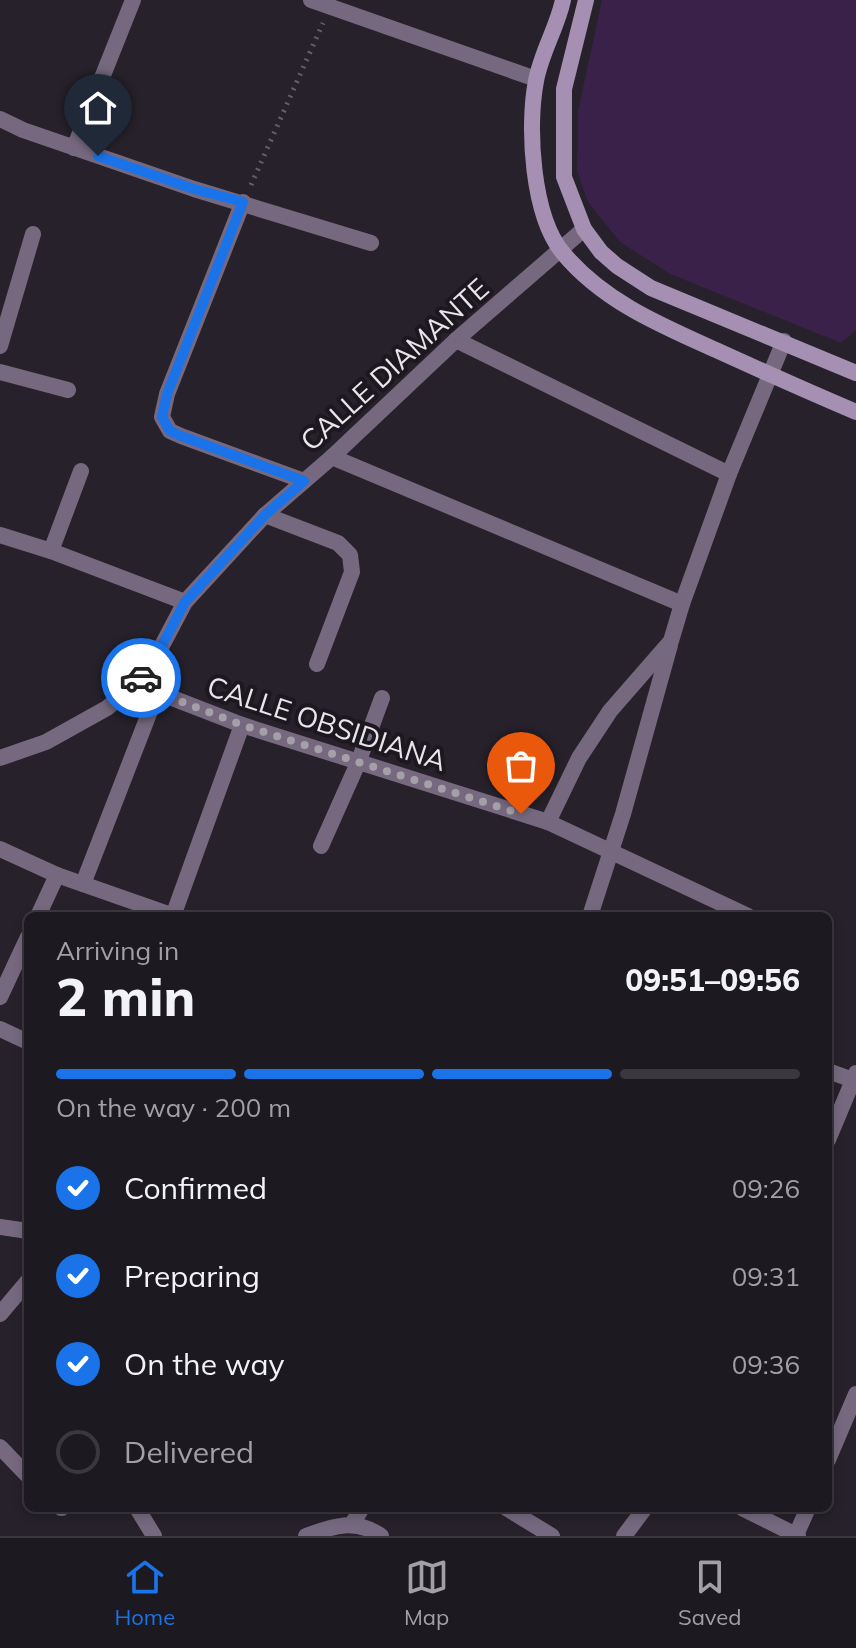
<!DOCTYPE html>
<meta charset="utf-8">
<style>
:root{--surface:#1c1920;--page:#252229;--text:#f1f3f6;--muted:#a0a0a5;--line:#3a383e;--accent:#1a73e8}
body{margin:0;font-family:Mulish,sans-serif;background:var(--page);color:var(--text);height:100vh;display:flex;flex-direction:column;font-size:30px;white-space:nowrap}
*{box-sizing:border-box;margin:0}
p{font-size:26px;color:var(--muted)}
.icon{flex:none;width:44px;height:44px;fill:none;stroke:currentColor;stroke-width:2;stroke-linecap:round;stroke-linejoin:round}
.map{position:relative;flex:1;overflow:hidden}
.details{position:absolute;left:24px;top:912px;width:808px;height:600px;display:flex;flex-direction:column;background:var(--surface);border-radius:12px;box-shadow:0 4px 12px #0003,0 0 0 2px var(--line)}
.details>*{flex:none}
.pin{position:absolute;display:grid;place-items:center;width:68px;height:68px;color:#fff;margin:-82px -34px;border-radius:50% 50% 50% 0;rotate:-45deg;box-shadow:0 0 8px #0007}
.pin .icon{rotate:45deg}
.courier{position:absolute;display:grid;place-items:center;width:80px;height:80px;margin:-40px;border:6px solid #1a73e8;border-radius:50%;background:#fff;color:#222;box-shadow:0 2px 10px #0007}
.summary em{font-style:normal;font-weight:800}
.summary div{display:flex;flex-direction:column-reverse}
.summary{display:flex;align-items:center;justify-content:space-between;height:136px;padding:0 32px}
h1{font-size:52px;font-weight:800;line-height:60px}
.bar{display:grid;grid-template-columns:repeat(4,1fr);gap:12px 8px;align-content:center;height:96px;padding:0 32px}
.bar i{height:10px;border-radius:6px;background:var(--line)}
.bar .active{background:var(--accent)}
.bar p{grid-column:span 4}
ol{padding:0 32px;list-style:none}
li{display:flex;align-items:center;gap:24px;height:88px}
li p{margin-inline-start:auto}
li .icon{padding:8px;border-radius:50%;background:var(--accent);color:#fff;stroke-width:4}
li:last-child{color:var(--muted)}
li i{width:44px;height:44px;border:4px solid var(--line);border-radius:50%}
.dock{display:flex;justify-content:space-around;align-items:center;height:112px;border-top:2px solid var(--line);background:var(--surface);font-size:22px;color:var(--muted)}
.dock a{display:grid;justify-items:center;gap:4px}
.dock .active{color:var(--accent)}
.map>svg:first-child{display:block}
</style>
<div class="map">
<svg width="856" height="1536" viewBox="0 0 856 1536">
<rect width="100%" height="100%" fill="#26212a"/>
<!-- green -->
<polygon fill="#3a214a" points="602,0 856,0 856,330 841,343 670,274 620,242 588,202 577,171 578,111"/>
<g fill="none" stroke-linecap="round" stroke-linejoin="round">
<!-- path -->
<polyline stroke="#635f67" stroke-width="5" stroke-dasharray="2 6" stroke-linecap="butt" points="251,185 323,23"/>
<!-- minor -->
<g stroke="#76697f" stroke-width="16">
<polyline points="0,119 23,130 194,189 371,243"/>
<polyline points="74,148 133,0"/>
<polyline points="243,202 167,394 162,417 170,431 181,436 304,481"/>
<polyline points="456,340 729,474"/>
<polyline points="0,346 33,234"/>
<polyline points="0,372 68,390"/>
<polyline points="332,457 682,604"/>
<polyline points="265,515 338,543 350,555 352,572 317,664"/>
<polyline points="0,535 51,551 185,602"/>
<polyline points="51,551 81,471"/>
<polyline points="136,684 242,725 548,822 748,916"/>
<polyline points="0,758 46,742 107,708 136,684 148,672 185,602 265,515 332,457 456,340 584,229"/>
<polyline points="548,822 579,758 610,711 671,641 682,604 729,474 784,341"/>
<polyline points="321,846 358,763 382,698"/>
<polyline points="0,849 57,875 174,916"/>
<polyline points="83,884 157,693"/>
<polyline points="38,916 57,875"/>
<polyline points="173,916 242,725"/>
<polyline points="590,916 623,814 670,645"/>
<polyline points="0,997 28,937"/>
<polyline points="0,1029 28,1042"/>
<polyline points="828,1071 853,1080"/>
<polyline points="828,1140 856,1073"/>
<polyline points="0,1227 28,1231"/>
<polyline points="0,1314 28,1281"/>
<polyline points="0,1447 28,1476"/>
<polyline points="828,1460 856,1394"/>
<polyline points="61,1508 62,1508"/>
<polyline points="137,1508 154,1536"/>
<polyline points="506,1508 552,1536"/>
<polyline points="742,1508 798,1536"/>
<polyline points="352,1524 362,1508"/>
<polyline points="796,1535 808,1508"/>
<path d="M 306,1536 C 333,1526 356,1518 381,1536"/>
<polyline points="624,1536 645,1508"/>
</g>
<!-- tertiary -->
<polyline stroke="#76697f" stroke-width="16" points="311,0 536,79"/>
<!-- secondary -->
<g stroke="#a590b3" stroke-width="16">
<path d="M 563,0 C 557,28 541,53 536,81 C 527,127 532,216 563,253 C 603,301 660,325 716,350 C 762,371 809,392 856,412"/>
<polyline points="586,0 564,89 564,177 584,229 601,252 617,266 651,288 856,373"/>
</g>
</g>
<g fill="none" stroke-linecap="round" stroke-linejoin="round">
<!-- done -->
<polyline stroke="#a4a0a7" stroke-width="8" stroke-dasharray="0 14.4" points="141,678 136,684 242,725 521,814"/>
<!-- route -->
<polyline stroke="#1a73e8" stroke-width="10" points="98,156 194,189 243,202 167,394 162,417 170,431 181,436 304,481 265,515 185,602 148,672 141,678"/>
</g>
<g text-anchor="middle" dominant-baseline="central" stroke-width="8" stroke-linejoin="round" paint-order="stroke">
<!-- street labels -->
<g font-size="28" fill="#e8e5eb" stroke="#1d1820">
<text transform="translate(394 364) rotate(-42)">CALLE DIAMANTE</text>
<text transform="translate(327 723) rotate(18)">CALLE OBSIDIANA</text>
</g>
</g>
</svg>
<div class="pin" style="left:521px;top:814px;background:#ea580c"><svg class="icon" aria-label="bag" viewBox="0 0 24 24"><path d="M5 8h14l-1 12H6zM9 8a3 3 0 0 1 6 0"/></svg></div>
<div class="pin" style="left:98px;top:156px;background:#1f2937"><svg class="icon" aria-label="home" viewBox="0 0 24 24"><path d="M3 11l9-7 9 7M6 9v11h12V9"/></svg></div>
<div class="courier" style="left:141px;top:678px"><svg class="icon" aria-label="car" viewBox="0 0 24 24"><path d="M5 17H2v-5l4-1 3-4h7l3 4 3 1v5h-3M9 17h6M6 11h13"/><circle cx="7" cy="17" r="2"/><circle cx="17" cy="17" r="2"/></svg></div>
<section class="details">
<div class="summary"><div><h1>2 min</h1><p>Arriving in</p></div><em>09:51–09:56</em></div>
<div class="bar"><i class="active"></i><i class="active"></i><i class="active"></i><i></i><p>On the way · 200 m</p></div>
<ol>
<li><svg class="icon" aria-label="check" viewBox="0 0 24 24"><path d="M5 12l5 5 9-10"/></svg>Confirmed<p>09:26</p></li>
<li><svg class="icon" aria-label="check" viewBox="0 0 24 24"><path d="M5 12l5 5 9-10"/></svg>Preparing<p>09:31</p></li>
<li><svg class="icon" aria-label="check" viewBox="0 0 24 24"><path d="M5 12l5 5 9-10"/></svg>On the way<p>09:36</p></li>
<li><i></i>Delivered</li>
</ol>
</section>
</div>
<nav class="dock">
<a class="active"><svg class="icon" aria-label="home" viewBox="0 0 24 24"><path d="M3 11l9-7 9 7M6 9v11h12V9"/></svg>Home</a>
<a><svg class="icon" aria-label="map" viewBox="0 0 24 24"><path d="M3 6l6-2 6 2 6-2v14l-6 2-6-2-6 2zM9 4v14M15 6v14"/></svg>Map</a>
<a><svg class="icon" aria-label="saved" viewBox="0 0 24 24"><path d="M7 4h10v16l-5-4-5 4z"/></svg>Saved</a>
</nav>
